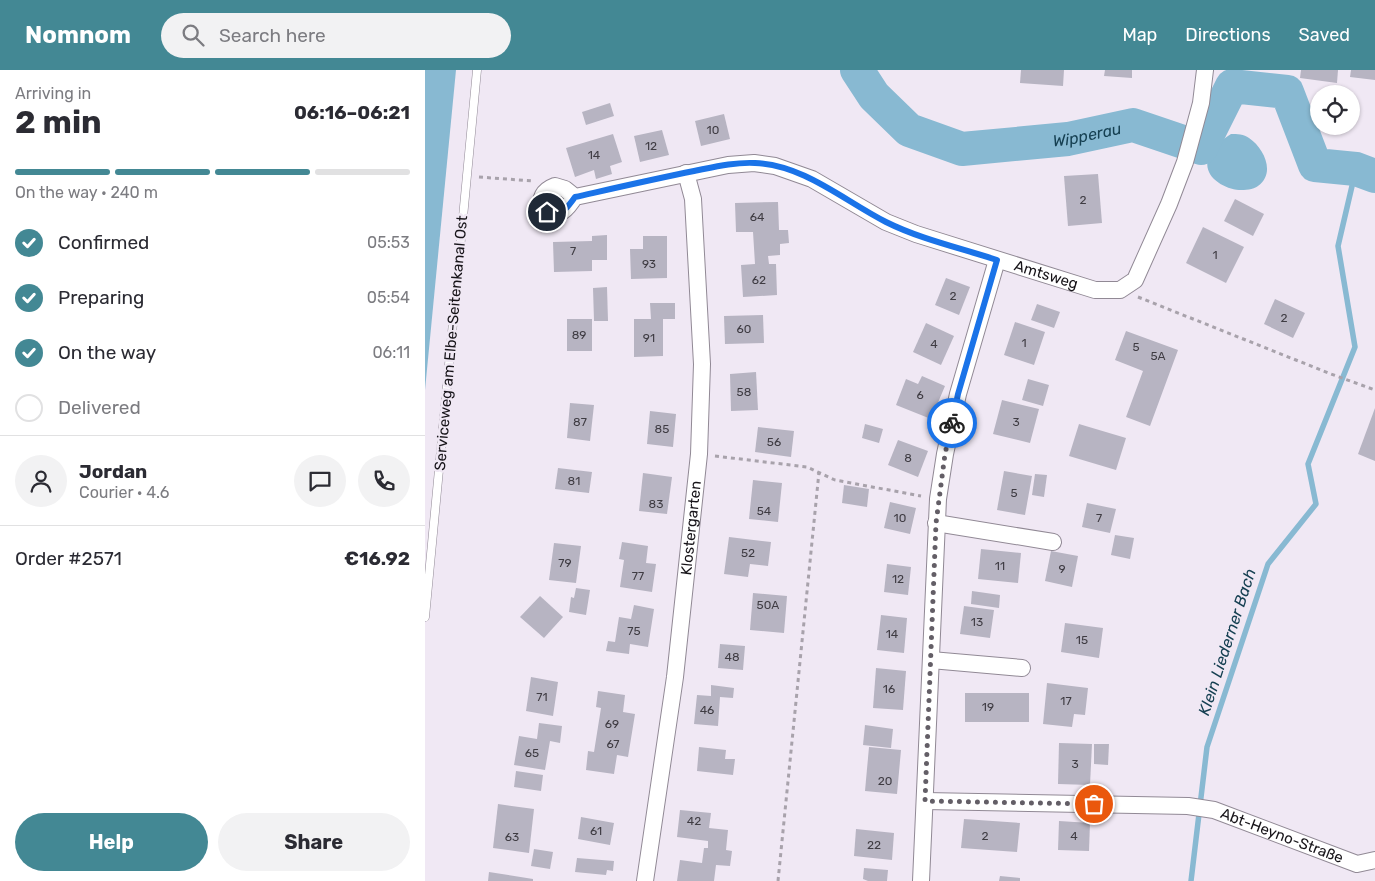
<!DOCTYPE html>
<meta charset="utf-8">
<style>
:root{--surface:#fff;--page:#f2f2f3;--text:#2b2b33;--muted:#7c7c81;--line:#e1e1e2;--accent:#438894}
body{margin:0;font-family:Rubik,sans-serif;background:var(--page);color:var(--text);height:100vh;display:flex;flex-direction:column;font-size:19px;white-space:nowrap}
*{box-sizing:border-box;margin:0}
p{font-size:16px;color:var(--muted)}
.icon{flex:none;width:28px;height:28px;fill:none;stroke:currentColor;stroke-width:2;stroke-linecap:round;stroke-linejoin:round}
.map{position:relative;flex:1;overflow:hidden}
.drawer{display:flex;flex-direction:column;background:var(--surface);width:425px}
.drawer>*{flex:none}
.tools{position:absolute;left:885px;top:15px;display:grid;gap:10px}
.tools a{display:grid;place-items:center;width:50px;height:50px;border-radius:50%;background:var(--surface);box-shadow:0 1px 4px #0004;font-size:25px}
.pin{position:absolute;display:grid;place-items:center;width:42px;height:42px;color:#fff;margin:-21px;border:2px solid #fff;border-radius:50%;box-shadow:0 1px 5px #0007}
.courier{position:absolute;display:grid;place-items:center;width:50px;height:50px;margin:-25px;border:4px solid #1a73e8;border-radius:50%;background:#fff;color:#222;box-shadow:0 1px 6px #0007}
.overview em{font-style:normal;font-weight:700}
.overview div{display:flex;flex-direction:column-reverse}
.overview{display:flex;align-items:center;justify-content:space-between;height:85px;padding:0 15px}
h1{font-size:32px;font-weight:700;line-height:38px}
.bar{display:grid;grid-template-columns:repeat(4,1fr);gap:8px 5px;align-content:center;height:60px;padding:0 15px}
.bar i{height:6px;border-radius:4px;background:var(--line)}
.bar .current{background:var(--accent)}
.bar p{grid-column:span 4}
.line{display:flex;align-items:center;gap:12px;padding:0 15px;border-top:1px solid var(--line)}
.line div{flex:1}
.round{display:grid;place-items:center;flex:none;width:52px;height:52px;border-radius:26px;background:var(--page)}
ol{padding:0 15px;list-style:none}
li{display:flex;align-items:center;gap:15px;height:55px}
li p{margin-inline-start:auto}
li .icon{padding:5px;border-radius:50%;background:var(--accent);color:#fff;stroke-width:4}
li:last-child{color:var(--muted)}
li i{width:28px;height:28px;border:2px solid var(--line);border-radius:50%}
.button{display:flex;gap:10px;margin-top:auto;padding:10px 15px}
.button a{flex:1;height:58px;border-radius:30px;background:var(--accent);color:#fff;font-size:20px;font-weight:700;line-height:58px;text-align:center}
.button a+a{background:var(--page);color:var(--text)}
header{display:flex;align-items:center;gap:30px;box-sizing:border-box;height:70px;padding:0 25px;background:var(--accent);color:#fff}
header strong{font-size:24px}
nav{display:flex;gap:28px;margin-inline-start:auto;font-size:18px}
.search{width:350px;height:45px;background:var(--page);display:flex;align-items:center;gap:12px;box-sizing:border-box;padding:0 18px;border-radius:28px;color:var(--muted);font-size:19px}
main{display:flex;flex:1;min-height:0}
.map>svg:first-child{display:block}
</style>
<header>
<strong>Nomnom</strong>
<div class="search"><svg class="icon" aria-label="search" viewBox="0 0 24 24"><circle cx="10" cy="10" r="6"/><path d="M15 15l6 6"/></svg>Search here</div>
<nav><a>Map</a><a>Directions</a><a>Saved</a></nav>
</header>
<main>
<section class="drawer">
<div class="overview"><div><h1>2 min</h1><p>Arriving in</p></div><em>06:16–06:21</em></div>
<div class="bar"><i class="current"></i><i class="current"></i><i class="current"></i><i></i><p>On the way · 240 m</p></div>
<ol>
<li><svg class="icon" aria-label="check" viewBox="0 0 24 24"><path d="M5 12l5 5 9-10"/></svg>Confirmed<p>05:53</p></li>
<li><svg class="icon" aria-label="check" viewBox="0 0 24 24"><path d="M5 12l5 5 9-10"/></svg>Preparing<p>05:54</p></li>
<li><svg class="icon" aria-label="check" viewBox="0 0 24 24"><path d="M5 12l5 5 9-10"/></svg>On the way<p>06:11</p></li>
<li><i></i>Delivered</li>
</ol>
<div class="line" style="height:90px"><a class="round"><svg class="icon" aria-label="person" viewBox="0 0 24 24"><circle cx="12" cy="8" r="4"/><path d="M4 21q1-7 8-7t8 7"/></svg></a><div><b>Jordan</b><p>Courier · 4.6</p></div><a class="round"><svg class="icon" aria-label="chat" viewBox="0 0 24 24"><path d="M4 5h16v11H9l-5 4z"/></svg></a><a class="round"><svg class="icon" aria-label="phone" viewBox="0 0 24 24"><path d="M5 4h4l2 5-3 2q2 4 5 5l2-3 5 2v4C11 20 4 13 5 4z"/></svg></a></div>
<div class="line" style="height:65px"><div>Order #2571</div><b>€16.92</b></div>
<div class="button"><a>Help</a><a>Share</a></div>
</section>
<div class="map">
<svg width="950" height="811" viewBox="0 0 950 811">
<rect width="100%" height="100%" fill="#f0e8f4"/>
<!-- water -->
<g fill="#88b9d2">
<polygon points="0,0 31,0 0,320"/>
<path d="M 806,64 C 812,64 819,64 824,68 C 839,78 851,103 833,116 C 828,120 820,120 814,120 C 799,119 778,107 783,89 C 787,77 797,70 806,64 Z"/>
</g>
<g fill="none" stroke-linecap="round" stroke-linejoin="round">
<!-- stream -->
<polyline stroke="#88b9d2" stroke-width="5.5" points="766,811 782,677 843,494 891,434 883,394 930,277 913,176 931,99"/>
<!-- river -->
<path stroke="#88b9d2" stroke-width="34" id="s1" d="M 432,0 L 449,26 L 484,60 L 537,79 L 643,69 L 708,55 L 776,78 L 807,16 L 862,22 L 890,95 L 931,99 L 950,106"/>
</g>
<!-- building -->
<g fill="#b7b4c2">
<polygon points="596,0 639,0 638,16 595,13"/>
<polygon points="680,0 707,0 707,8 679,6"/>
<polygon points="876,0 913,0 912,13 875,8"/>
<polygon points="926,0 950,0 950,10 925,7"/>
<polygon points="185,33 189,46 161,55 157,42"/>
<polygon points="299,44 305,69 276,76 270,51"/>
<polygon points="237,60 244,85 215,92 209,66"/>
<polygon points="188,64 197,92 185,96 187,104 171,109 169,100 150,107 141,78"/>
<polygon points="673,104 677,153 643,156 639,106"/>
<polygon points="810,129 839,144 828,166 799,151"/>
<polygon points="353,132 354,160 363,160 364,173 355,174 355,185 343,186 344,194 351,194 352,225 318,227 316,195 330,194 328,162 311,162 310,133"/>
<polygon points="778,157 819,177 801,213 761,193"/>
<polygon points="182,165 182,190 167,190 167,201 129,202 128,172 167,171 167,166"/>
<polygon points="218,166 242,166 242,208 206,209 205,179 218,179"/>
<polygon points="521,208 545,217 534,245 510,235"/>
<polygon points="182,217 183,251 169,251 168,218"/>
<polygon points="850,229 880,243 868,268 839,254"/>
<polygon points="225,233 250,233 250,249 238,249 238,286 209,287 209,249 226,249"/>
<polygon points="612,234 635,242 629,258 606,250"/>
<polygon points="338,245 339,273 300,274 299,246"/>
<rect x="142" y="249" width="25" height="32"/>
<polygon points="590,252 620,262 609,295 579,285"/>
<polygon points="501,253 529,266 516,295 488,282"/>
<polygon points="701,261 753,280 725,356 701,347 718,301 690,290"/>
<polygon points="331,302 333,340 306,341 305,304"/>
<polygon points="497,306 520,316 506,349 471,335 481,309 493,314"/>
<polygon points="603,309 624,315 618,336 597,330"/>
<polygon points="577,330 614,339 605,373 568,364"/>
<polygon points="145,333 169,335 165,371 142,368"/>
<polygon points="950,338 950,391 933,384"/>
<polygon points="225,341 251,344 248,377 222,374"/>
<polygon points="440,354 458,359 454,373 437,368"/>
<polygon points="654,354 701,368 691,400 644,386"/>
<polygon points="333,357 369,361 366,387 330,382"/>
<polygon points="473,370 503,381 493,407 463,395"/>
<polygon points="133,398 167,402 164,423 130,419"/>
<polygon points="579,401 607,406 600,445 572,440"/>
<polygon points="218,403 247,407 242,444 214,441"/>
<polygon points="610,404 622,405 619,427 607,425"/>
<polygon points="328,410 357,413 353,452 324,449"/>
<polygon points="419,415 444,419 442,437 417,433"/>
<polygon points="465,432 491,438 485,464 459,458"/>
<polygon points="662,433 691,439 685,463 657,457"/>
<polygon points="690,465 709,468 705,489 686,485"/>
<polygon points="304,467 346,472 343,496 325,494 323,507 299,504"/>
<polygon points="197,472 223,476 221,493 231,494 227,522 195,517 199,490 194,489"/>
<polygon points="129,473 156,476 151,513 124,510"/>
<polygon points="556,479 596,483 593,513 553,509"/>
<polygon points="626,481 653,486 647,517 620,511"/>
<polygon points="462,494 486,497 483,525 459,522"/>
<polygon points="151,518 165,520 161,545 144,542 146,527 149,528"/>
<polygon points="547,521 575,525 574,538 546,534"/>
<polygon points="328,523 362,526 359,563 325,560"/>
<polygon points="115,526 138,547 119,568 95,547"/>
<polygon points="209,535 229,539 223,577 205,574 204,584 181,581 183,571 190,572 194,547 206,549"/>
<polygon points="539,536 569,540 565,568 535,564"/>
<polygon points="456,545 482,548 479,583 452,580"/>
<polygon points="640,553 678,558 674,588 636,582"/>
<polygon points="295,574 320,576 318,600 293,598"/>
<polygon points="451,598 481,601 478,640 448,638"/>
<polygon points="106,607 133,612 128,646 101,641"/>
<polygon points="622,613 663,618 660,645 649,644 647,657 618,654"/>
<polygon points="286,615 309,618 308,628 295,627 293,656 269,654 272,625 286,626"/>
<polygon points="173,621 200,625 198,642 210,644 203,687 192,685 189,704 161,700 163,681 169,682 176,638 171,637"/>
<rect x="540" y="623" width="64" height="29"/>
<polygon points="114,653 137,656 135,673 125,671 120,700 89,695 94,666 112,669"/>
<polygon points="440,655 468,659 466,678 438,675"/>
<polygon points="634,673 667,674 665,715 633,714"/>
<polygon points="669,674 684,674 683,695 669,694"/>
<polygon points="274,677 301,680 300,689 310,689 308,705 272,701"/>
<polygon points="444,677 476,680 472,724 440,721"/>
<polygon points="91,701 118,705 116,721 89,717"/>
<polygon points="73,734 109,739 104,783 68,778"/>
<polygon points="255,740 286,743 284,758 303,760 301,780 307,781 305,796 291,795 289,811 252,811 255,790 277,793 279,778 283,778 283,771 252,767"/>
<polygon points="156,747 189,753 185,775 153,769"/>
<polygon points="539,749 595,753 592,782 536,778"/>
<polygon points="634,751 665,753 664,781 633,780"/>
<polygon points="431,759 469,763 467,790 429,786"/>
<polygon points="109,779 128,782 125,799 106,796"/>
<polygon points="152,788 189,791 188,801 182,800 181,805 150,802"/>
<polygon points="439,798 463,800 462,811 443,811 438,809"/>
<polygon points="64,802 108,809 108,811 63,811"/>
<polygon points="575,806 595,808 595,811 574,811"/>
</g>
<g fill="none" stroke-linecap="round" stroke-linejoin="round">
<!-- service casing -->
<g stroke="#918995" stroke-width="9">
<polyline id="service" points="0,547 52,0"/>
</g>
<!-- minor casing -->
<g stroke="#918995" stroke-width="18">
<g id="minor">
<path id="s2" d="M 150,127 L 140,119 L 130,116 C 104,126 121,150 136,142 C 142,140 146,132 150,127 L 303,95 L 329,93 L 350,96 L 387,109 L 461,152 L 491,164 L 670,220 L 695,220 L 710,210 L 744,134 L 760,92 L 776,33 L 780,0"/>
<polyline points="511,453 628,472"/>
<polyline points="506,590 597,598"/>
<path id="s3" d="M 500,731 L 763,736 L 789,740 L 932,794 L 950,790"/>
<path id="s4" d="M 220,811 L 250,607 L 274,384 L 277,294 L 268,129 L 261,103"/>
<polyline points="496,811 513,429 520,384 533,324 572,190"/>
</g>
</g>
<!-- path -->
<g stroke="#a8a2ab" stroke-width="3" stroke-dasharray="4 4" stroke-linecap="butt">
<polyline points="54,107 108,111"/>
<polyline points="713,227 906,304 950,320"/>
<polyline points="290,386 382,397 410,410 496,426"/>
<polyline points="353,811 394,402"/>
</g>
<!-- service -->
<use href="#service" stroke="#fff" stroke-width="8"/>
<!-- minor -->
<use href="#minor" stroke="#fff" stroke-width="16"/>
</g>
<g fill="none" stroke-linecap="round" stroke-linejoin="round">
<!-- done -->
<polyline stroke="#635e66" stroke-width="5" stroke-dasharray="0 9" points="527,353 520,384 511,453 500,731 669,734"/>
<!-- route -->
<path stroke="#1a73e8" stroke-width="6" d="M 122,142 C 138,146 141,139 150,127 C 190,118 229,109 269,101 C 289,97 309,92 330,93 C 379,95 418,130 461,152 C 495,169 535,178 572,190 L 533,324 L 527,353"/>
</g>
<g text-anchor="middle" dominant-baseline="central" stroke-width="5" stroke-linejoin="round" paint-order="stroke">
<!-- number labels -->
<g font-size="12" fill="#3f3c43">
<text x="288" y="60">10</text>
<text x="226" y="76">12</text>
<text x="169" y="85">14</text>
<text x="658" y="130">2</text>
<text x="332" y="147">64</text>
<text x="148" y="181">7</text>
<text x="790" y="185">1</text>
<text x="224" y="194">93</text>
<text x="334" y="210">62</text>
<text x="528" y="226">2</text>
<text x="859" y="248">2</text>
<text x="319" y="259">60</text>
<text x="154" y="265">89</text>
<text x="224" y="268">91</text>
<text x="599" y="273">1</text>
<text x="509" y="274">4</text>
<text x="711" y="277">5</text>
<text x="733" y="286">5A</text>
<text x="319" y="322">58</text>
<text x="495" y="325">6</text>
<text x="155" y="352">87</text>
<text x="591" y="352">3</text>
<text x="237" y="359">85</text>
<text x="349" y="372">56</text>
<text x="483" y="388">8</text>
<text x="149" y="411">81</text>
<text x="589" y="423">5</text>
<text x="231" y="434">83</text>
<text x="339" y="441">54</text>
<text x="475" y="448">10</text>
<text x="674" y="448">7</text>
<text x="323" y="483">52</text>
<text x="140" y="493">79</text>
<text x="575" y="496">11</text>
<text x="637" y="499">9</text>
<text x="213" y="506">77</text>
<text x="473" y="509">12</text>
<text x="343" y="535">50A</text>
<text x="552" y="552">13</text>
<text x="209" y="561">75</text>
<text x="467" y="564">14</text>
<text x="657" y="570">15</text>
<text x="307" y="587">48</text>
<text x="464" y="619">16</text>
<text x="117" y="627">71</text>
<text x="641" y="631">17</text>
<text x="563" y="637">19</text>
<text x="282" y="640">46</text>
<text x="187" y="654">69</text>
<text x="188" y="674">67</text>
<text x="107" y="683">65</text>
<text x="650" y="694">3</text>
<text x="460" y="711">20</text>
<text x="269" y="751">42</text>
<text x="171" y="761">61</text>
<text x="560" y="766">2</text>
<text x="649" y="766">4</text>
<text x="87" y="767">63</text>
<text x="449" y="775">22</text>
</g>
<!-- street labels -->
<g font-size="15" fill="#171419" stroke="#f0e8f4">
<text stroke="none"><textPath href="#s2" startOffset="589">Amtsweg</textPath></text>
<text transform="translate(26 273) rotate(-85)">Serviceweg am Elbe-Seitenkanal Ost</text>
<text stroke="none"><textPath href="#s4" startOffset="356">Klostergarten</textPath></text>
<text stroke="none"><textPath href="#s3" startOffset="362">Abt-Heyno-Straße</textPath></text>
</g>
<!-- water labels -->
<g font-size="16" font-style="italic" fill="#164052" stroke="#f0e8f4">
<text stroke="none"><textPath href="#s1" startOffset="262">Wipperau</textPath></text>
<text transform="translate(802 572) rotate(-72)">Klein Liederner Bach</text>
</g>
</g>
</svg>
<div class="tools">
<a><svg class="icon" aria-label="locate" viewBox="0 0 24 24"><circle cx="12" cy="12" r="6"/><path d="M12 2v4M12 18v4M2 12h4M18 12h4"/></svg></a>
</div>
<div class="pin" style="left:669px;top:734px;background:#ea580c"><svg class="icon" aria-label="bag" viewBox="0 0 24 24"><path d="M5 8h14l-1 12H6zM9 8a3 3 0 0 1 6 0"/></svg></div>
<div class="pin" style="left:122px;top:142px;background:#1f2937"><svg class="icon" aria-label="home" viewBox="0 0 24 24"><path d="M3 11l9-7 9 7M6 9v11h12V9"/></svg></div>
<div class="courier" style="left:527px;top:353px"><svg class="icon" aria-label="bike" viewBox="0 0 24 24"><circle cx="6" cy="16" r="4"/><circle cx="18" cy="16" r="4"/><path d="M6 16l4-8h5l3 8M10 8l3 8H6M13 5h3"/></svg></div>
</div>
</main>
